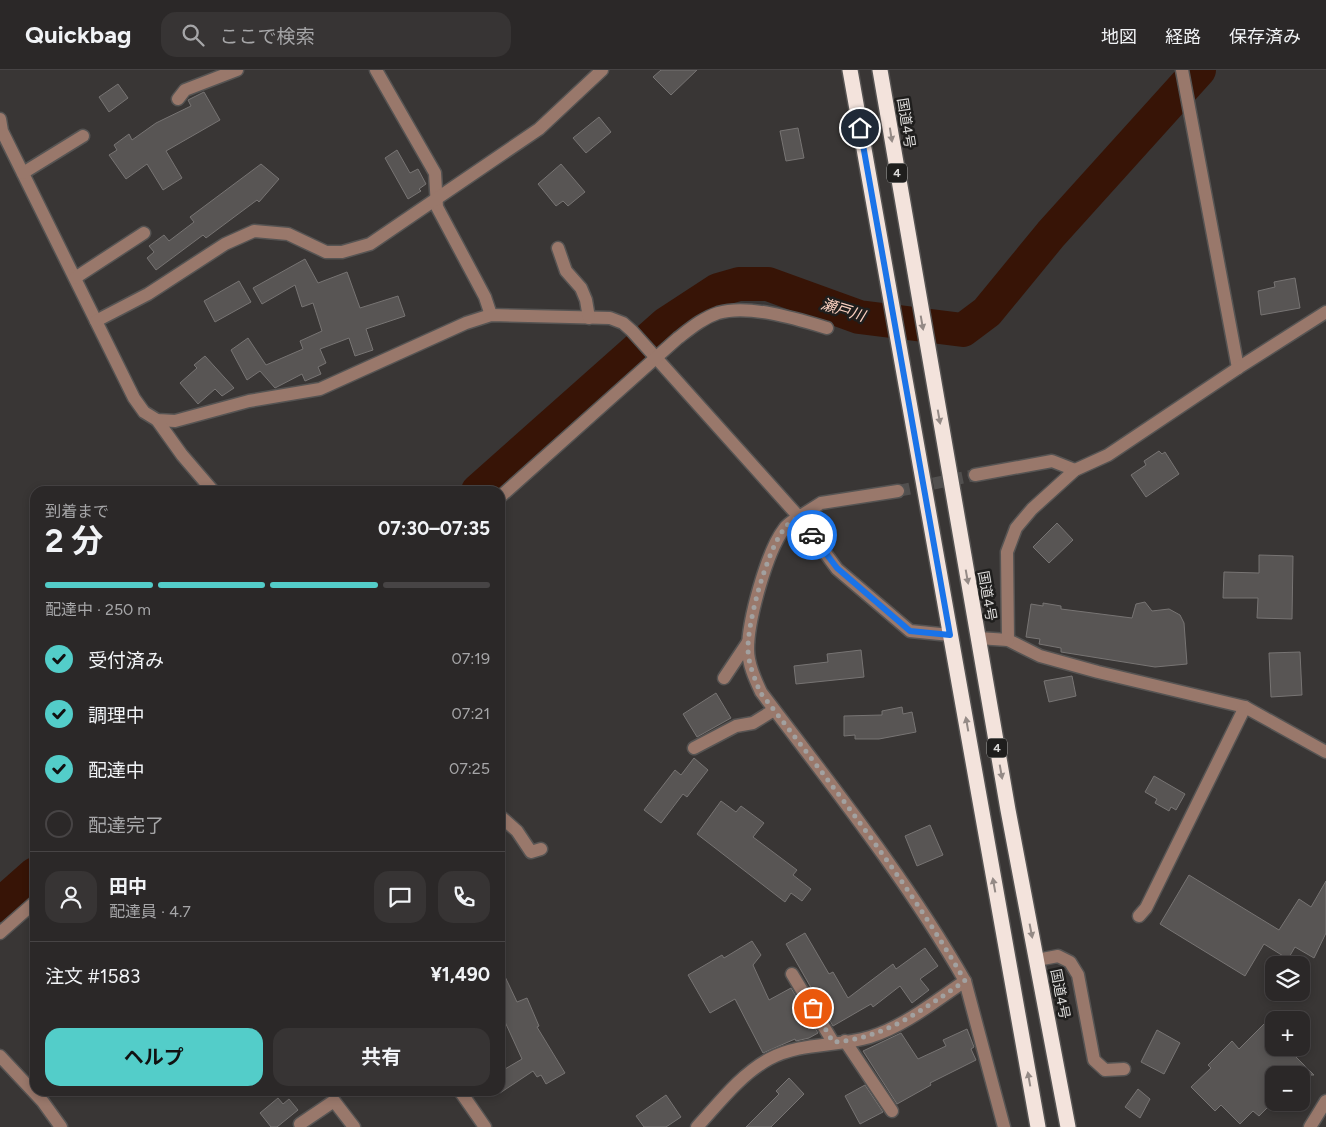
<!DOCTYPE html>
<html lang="ja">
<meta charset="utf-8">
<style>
:root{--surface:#2b2828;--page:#373434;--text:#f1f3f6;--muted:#a6a6a8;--line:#474445;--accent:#53cdc9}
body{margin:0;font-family:Figtree,"Noto Sans JP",sans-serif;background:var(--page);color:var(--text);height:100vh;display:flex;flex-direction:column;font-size:19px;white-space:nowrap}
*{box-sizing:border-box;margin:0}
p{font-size:16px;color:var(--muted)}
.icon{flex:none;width:28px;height:28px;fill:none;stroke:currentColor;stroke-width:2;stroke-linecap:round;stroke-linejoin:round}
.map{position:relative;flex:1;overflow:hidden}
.details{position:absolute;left:30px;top:416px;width:475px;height:610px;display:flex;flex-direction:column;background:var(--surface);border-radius:15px;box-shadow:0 2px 8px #0003,0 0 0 1px var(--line)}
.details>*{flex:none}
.controls{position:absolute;left:1265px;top:886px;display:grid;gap:10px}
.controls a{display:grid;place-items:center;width:45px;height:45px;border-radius:10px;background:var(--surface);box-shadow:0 2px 8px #0003,0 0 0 1px var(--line);font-size:25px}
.pin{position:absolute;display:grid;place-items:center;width:42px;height:42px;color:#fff;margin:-21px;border:2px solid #fff;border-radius:50%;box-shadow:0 1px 5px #0007}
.courier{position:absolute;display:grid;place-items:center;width:50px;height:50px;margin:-25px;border:4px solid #1a73e8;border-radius:50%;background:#fff;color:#222;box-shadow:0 1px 6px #0007}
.headline em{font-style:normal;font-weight:700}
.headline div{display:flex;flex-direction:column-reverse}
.headline{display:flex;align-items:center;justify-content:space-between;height:85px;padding:0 15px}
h1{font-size:32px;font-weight:700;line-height:38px}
.bar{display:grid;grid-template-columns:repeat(4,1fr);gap:8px 5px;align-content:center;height:60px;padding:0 15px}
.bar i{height:6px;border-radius:4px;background:var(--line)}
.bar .on{background:var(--accent)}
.bar p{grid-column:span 4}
.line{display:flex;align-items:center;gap:12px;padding:0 15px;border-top:1px solid var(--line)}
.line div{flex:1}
.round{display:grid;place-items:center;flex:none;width:52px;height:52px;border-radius:15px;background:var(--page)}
ol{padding:0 15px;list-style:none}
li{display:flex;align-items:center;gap:15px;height:55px}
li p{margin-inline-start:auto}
li .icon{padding:5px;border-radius:50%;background:var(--accent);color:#111;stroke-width:4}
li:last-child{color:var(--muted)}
li i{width:28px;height:28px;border:2px solid var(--line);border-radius:50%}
.button{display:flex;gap:10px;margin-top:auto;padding:10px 15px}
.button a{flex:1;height:58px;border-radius:15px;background:var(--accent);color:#111;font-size:20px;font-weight:700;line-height:58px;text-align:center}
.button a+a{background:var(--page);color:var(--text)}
header{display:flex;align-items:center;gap:30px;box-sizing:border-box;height:70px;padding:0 25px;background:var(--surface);border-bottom:1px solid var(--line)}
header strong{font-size:24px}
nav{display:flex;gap:28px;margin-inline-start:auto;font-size:18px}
.search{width:350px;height:45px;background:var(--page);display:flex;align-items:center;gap:12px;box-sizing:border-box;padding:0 18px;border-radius:15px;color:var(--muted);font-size:19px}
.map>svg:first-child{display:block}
</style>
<header>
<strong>Quickbag</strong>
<div class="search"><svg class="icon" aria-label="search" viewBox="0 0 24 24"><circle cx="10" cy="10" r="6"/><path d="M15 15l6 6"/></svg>ここで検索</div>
<nav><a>地図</a><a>経路</a><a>保存済み</a></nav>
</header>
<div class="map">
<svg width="1326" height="1057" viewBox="0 0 1326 1057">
<rect width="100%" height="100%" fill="#393635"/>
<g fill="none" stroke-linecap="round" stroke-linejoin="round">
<!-- river -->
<g stroke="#371406" stroke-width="34">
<polyline points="478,421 666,254 718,220 739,214 768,214 859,247 963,260 987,242 1051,164 1199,0"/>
<polyline points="0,835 35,804"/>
</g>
</g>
<!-- building -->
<g fill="#585554" stroke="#777473">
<polygon points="661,0 697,0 671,25 653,7"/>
<polygon points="118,14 128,28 109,42 99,27"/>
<polygon points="204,22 220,50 166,81 182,108 163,120 147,94 126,109 109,85 117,80 114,75 129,64 132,70 156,53 191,36 188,30"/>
<polygon points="599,47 611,62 586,83 573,68"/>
<polygon points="798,58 804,88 786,91 780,61"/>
<polygon points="397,80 410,103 418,99 426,114 419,119 421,121 408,129 385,88"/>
<polygon points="261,94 279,109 259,132 257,130 206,168 203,165 156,200 147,188 154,182 149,176 164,165 169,171 194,152 190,147"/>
<polygon points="561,94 585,122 568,136 563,131 556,136 538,114"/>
<polygon points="305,189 318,213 347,202 360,238 398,226 405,246 366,259 373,280 355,286 349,268 320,279 326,293 318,297 321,304 305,311 302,304 275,318 260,301 247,310 231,280 248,268 266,295 303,279 300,271 322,261 313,233 302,237 295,215 262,234 253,218"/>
<polygon points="1295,208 1300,238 1261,245 1258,221 1275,217 1274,212"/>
<polygon points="239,211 251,232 215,252 204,231"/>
<polygon points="205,286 234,318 222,326 215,319 198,334 180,313 197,298 194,295"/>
<polygon points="1159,381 1162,384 1165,382 1179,404 1146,427 1131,405 1146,395 1144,391"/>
<polygon points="1057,453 1073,470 1049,493 1033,477"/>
<polygon points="1259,485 1293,486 1292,549 1257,548 1258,528 1223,528 1224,502 1259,503"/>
<polygon points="1145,532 1152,541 1169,539 1180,545 1184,553 1187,594 1155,597 1061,582 1061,578 1039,574 1040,569 1026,567 1031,534 1043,536 1043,533 1061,536 1061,539 1132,548 1136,534"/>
<polygon points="861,580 864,607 796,614 794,596 828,592 827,584"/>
<polygon points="1300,582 1302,625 1271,627 1269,583"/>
<polygon points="1072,606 1076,626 1049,632 1044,611"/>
<polygon points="716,623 731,648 697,667 683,644"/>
<polygon points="902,637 903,644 912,642 916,662 879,669 855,669 855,665 844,666 844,646 882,645 882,641"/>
<polygon points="694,688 708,700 687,727 683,724 661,753 644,740 675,700 681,705"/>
<polygon points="1154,706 1185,724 1176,740 1171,737 1169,741 1155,733 1157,729 1145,722"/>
<polygon points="721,731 736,742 741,736 764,753 753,767 797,800 793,805 811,819 802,831 791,823 785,832 697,764"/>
<polygon points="930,755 943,785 917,796 905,766"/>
<polygon points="1189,805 1279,860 1299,829 1311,837 1326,811 1326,863 1314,888 1295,877 1288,889 1264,874 1245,906 1160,854"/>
<polygon points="805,863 829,904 833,902 848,928 893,894 896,899 925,878 938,896 920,909 929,920 912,933 900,916 873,937 871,934 833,956 786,874"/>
<polygon points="752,871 761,885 753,895 769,930 791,918 818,963 809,968 796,971 795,969 763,983 735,929 710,943 688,905 722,885 724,888"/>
<polygon points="500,896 517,932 527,928 539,956 537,957 565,1003 546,1014 541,1005 537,1007 533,1001 500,1023 500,1002 522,989 500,941"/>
<polygon points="1264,954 1274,964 1274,978 1287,978 1314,1005 1274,1005 1274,1031 1259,1046 1253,1041 1240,1054 1221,1035 1215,1041 1191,1017 1211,998 1208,995 1232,971 1239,979"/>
<polygon points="967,959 974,977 971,979 976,990 930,1013 931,1015 897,1034 863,981 901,963 918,989 946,976 943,970"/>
<polygon points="1157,960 1180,973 1164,1004 1141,992"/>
<polygon points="789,1008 804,1024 771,1057 746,1057 779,1024 776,1021"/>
<polygon points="865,1015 883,1042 860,1054 845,1026"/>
<polygon points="1138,1019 1150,1029 1140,1048 1125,1037"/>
<polygon points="666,1025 681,1047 666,1057 644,1057 636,1046"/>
<polygon points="278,1028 283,1034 289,1029 298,1040 277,1057 271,1057 260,1043"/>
</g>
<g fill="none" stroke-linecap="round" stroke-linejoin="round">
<!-- minor-tunnel -->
<polyline stroke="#514f4e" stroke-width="12" stroke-dasharray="12 6" stroke-linecap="butt" points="898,421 975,405"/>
<!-- minor casing -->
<g stroke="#565453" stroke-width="15">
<g id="minor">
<polyline points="376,0 435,103 437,137 485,227 491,245"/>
<polyline points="1182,0 1238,298"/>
<polyline points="178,29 185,20 237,0"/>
<polyline points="0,49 2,61 134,328 144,342 157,350 175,351 249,331 320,319 466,253 491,245 610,248 623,253 632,261 799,447 821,433 898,421"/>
<polyline points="23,103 83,66"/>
<polyline points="558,178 566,201 581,218 586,230 589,248"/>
<polyline points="75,208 144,163"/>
<polyline points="96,251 148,224 225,174 254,161 288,164 326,182 342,182 370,174 539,59 602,0"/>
<polyline points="157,350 182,385 213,421"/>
<polyline points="975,405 1052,391 1075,400"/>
<path d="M 500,427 L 678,268 C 691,258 703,248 718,243 C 749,234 797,249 827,258"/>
<path d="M 950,565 L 910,561 L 837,499 L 799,447 C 794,450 787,454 784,459 C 767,481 748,550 748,579 C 748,594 755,609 761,622 C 832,716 906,808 965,911"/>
<polyline points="978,568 1008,570 1040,586 1098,602 1245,637 1326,682"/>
<polyline points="1008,570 1007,482 1016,458 1032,439 1075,400 1108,385 1238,298 1326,242"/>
<polyline points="724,608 748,572"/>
<polyline points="694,678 736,656 753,653 774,640"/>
<polyline points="500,746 517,761 531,782 541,779"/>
<polyline points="1139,846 1146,838 1245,637"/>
<polyline points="0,863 35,832"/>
<polyline points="1037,890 1058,886 1070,892 1078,905 1094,990 1105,1000 1124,999"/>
<polyline points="792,904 833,972"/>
<polyline points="845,971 892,1041"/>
<polyline points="0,986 43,1032 61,1057"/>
<polyline points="460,1021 485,1057"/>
<polyline points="300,1054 334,1031 354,1057"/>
<path d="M 697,1057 C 719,1033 740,1005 769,989 C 801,972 836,977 870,967 C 905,956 935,931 965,911 L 1004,1057"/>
<polyline points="1310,1057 1326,1031"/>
</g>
</g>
<!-- highway casing -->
<g stroke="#565453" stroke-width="18">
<g id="highway">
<polyline points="850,0 1038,1057"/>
<polyline points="880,0 1008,740 1068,1057"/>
</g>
</g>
<!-- minor -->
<use href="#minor" stroke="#99786b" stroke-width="12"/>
<!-- highway -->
<use href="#highway" stroke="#f3e3dc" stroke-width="15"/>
</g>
<!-- one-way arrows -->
<defs><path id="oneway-solid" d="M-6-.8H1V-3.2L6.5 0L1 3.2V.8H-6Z" transform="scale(1.25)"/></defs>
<g fill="#948a86">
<use href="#oneway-solid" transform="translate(891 65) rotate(81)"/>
<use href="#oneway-solid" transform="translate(922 253) rotate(80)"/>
<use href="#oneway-solid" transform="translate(939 347) rotate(80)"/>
<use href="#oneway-solid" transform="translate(967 507) rotate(80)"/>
<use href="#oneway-solid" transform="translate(967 654) rotate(-100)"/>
<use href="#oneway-solid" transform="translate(1001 702) rotate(80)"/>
<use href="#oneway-solid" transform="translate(994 815) rotate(-100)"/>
<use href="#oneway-solid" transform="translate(1031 861) rotate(79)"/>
<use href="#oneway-solid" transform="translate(1029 1009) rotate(-100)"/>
</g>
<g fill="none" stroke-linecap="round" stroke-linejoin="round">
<!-- done -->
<path stroke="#a2a1a0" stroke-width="5" stroke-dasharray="0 9" d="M 812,465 L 799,447 C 794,450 787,454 784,459 C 767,481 748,550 748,578 C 748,594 755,609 760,622 C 832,715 906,809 965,911 C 923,939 885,969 833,972 L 813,938"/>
<!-- route -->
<polyline stroke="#1a73e8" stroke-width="6" points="812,465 837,498 910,561 950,565 860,58"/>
</g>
<g text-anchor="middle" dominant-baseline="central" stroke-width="5" stroke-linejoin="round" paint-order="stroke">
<!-- shield labels -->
<g fill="#1f1e1d" stroke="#a3a2a1" stroke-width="1">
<rect x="887" y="93.5" width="20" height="19" rx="4"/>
<rect x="987" y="668.5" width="20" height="19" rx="4"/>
</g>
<g font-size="12" font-weight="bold" fill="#dbdad9">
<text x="897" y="103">4</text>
<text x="997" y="678">4</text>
</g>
<!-- street labels -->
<g font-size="14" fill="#dbdad9" stroke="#1f1e1d">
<text transform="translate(906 53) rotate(81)">国道4号</text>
<text transform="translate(987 526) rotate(80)">国道4号</text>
<text transform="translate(1060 924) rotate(79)">国道4号</text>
</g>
<!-- water labels -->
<g font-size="15" font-style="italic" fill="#fed3c3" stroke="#1f1e1d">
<text transform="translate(843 240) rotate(17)">瀬戸川</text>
</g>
</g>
</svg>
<div class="controls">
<a><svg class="icon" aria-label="layers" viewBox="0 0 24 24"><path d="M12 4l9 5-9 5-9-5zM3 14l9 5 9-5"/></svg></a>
<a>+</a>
<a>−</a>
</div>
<div class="pin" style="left:813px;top:938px;background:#ea580c"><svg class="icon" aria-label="bag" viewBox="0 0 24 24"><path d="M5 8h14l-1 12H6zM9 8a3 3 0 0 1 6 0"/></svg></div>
<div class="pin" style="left:860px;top:58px;background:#1f2937"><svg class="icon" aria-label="home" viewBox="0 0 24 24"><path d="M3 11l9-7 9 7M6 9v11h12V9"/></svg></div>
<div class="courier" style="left:812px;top:465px"><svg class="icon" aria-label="car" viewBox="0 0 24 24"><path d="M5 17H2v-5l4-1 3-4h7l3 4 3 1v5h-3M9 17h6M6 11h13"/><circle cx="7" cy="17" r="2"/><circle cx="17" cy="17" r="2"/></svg></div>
<section class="details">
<div class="headline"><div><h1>2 分</h1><p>到着まで</p></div><em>07:30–07:35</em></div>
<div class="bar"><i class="on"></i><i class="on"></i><i class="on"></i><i></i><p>配達中 · 250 m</p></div>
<ol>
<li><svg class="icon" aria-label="check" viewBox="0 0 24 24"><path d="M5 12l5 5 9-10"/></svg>受付済み<p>07:19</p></li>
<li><svg class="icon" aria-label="check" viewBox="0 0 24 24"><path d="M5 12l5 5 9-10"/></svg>調理中<p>07:21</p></li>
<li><svg class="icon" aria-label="check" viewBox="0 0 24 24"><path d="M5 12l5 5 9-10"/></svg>配達中<p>07:25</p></li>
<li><i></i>配達完了</li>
</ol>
<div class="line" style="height:90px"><a class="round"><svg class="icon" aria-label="person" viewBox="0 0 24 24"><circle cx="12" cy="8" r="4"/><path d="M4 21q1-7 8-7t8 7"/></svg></a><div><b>田中</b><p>配達員 · 4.7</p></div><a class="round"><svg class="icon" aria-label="chat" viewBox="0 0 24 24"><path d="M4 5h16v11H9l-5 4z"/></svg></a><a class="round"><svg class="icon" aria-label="phone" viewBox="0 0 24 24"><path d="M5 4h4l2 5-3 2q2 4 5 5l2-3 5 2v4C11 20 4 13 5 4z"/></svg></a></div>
<div class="line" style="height:65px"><div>注文 #1583</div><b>¥1,490</b></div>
<div class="button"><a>ヘルプ</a><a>共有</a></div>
</section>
</div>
